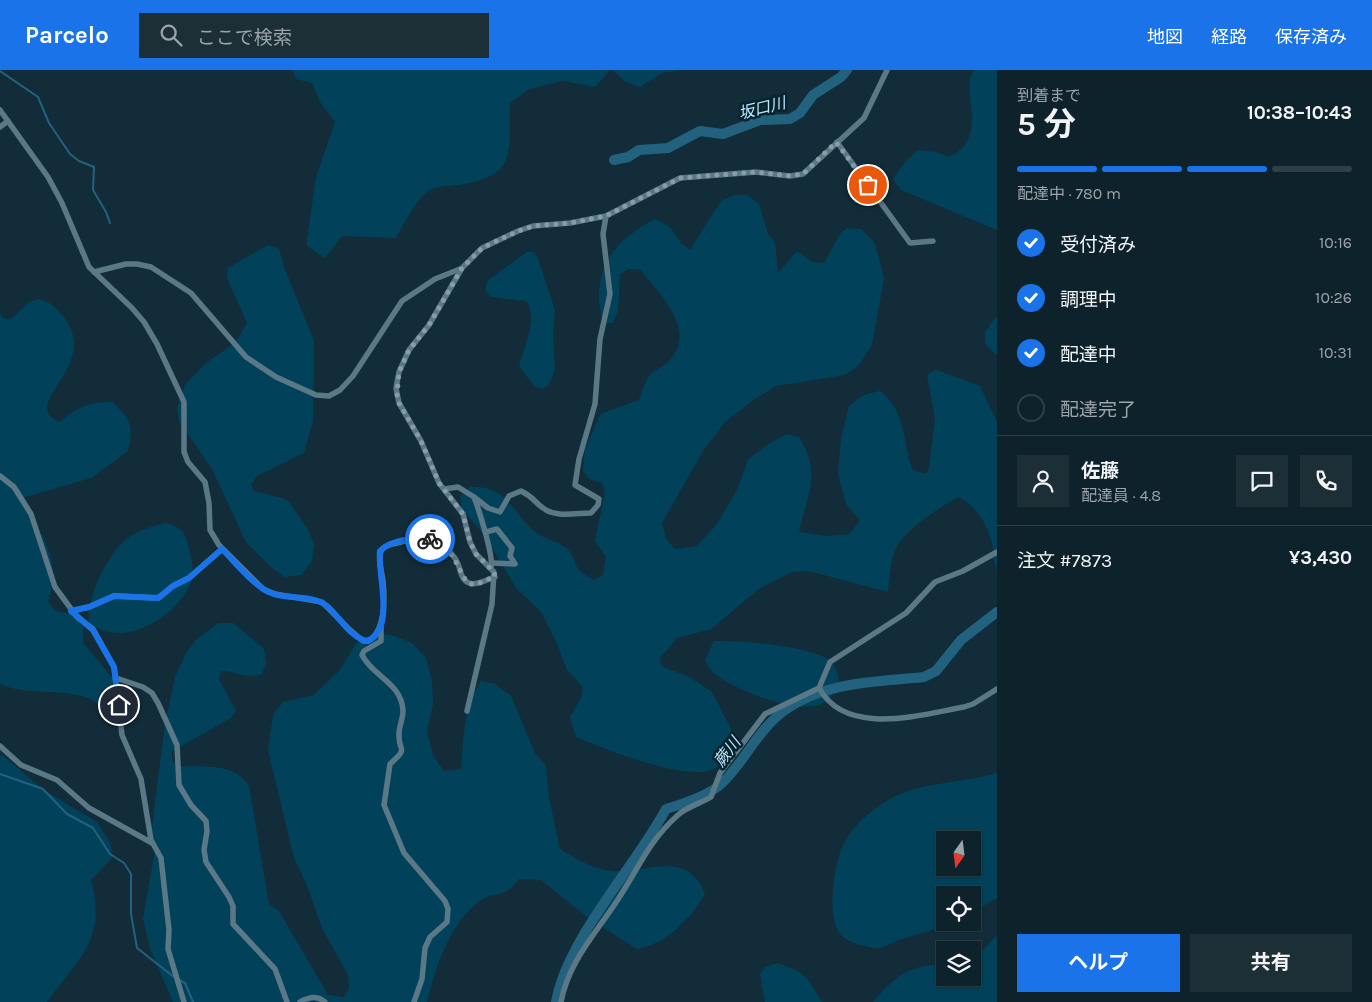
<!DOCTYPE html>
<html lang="ja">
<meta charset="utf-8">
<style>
:root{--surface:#0e222b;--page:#1c2f37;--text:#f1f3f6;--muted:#9ba4a9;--line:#2e3f47;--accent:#1a73e8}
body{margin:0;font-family:Karla,"Noto Sans JP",sans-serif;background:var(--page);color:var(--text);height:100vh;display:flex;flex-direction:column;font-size:19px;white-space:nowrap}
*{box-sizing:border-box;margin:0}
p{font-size:16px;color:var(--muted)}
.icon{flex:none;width:28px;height:28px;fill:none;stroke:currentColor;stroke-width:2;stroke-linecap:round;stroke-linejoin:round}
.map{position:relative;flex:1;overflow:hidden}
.side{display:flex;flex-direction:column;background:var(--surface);width:375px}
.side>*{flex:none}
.needle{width:32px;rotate:194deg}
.tools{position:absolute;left:936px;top:761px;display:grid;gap:10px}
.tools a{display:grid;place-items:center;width:45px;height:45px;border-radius:0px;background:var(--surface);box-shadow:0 1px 4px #0004,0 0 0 1px var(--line);font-size:25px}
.pin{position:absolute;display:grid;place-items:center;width:42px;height:42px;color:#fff;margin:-21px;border:2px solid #fff;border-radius:50%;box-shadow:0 1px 5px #0007}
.courier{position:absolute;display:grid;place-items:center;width:50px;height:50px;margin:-25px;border:4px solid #1a73e8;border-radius:50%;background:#fff;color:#222;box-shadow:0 1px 6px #0007}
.summary em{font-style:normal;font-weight:700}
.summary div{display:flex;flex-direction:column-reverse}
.summary{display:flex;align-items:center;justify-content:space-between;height:85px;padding:0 20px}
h1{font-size:32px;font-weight:700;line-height:38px}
.bar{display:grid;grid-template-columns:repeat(4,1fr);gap:8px 5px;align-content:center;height:60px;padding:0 20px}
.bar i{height:6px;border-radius:4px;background:var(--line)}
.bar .selected{background:var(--accent)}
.bar p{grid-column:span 4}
.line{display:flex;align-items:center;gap:12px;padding:0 20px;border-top:1px solid var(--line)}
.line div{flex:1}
.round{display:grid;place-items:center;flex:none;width:52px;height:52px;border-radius:0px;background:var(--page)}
ol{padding:0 20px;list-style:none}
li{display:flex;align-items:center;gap:15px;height:55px}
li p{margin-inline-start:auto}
li .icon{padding:5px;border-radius:50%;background:var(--accent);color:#fff;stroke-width:4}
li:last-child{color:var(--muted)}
li i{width:28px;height:28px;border:2px solid var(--line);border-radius:50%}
.button{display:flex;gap:10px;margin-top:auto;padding:10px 20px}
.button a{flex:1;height:58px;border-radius:0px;background:var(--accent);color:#fff;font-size:20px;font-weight:700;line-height:58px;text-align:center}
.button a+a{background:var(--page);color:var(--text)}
header{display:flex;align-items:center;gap:30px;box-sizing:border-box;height:70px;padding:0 25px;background:var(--accent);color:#fff}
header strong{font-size:24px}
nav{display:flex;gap:28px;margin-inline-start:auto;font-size:18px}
.search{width:350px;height:45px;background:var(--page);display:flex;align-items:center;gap:12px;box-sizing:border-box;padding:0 18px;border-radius:0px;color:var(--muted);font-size:19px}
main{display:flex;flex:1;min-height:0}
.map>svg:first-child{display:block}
</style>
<header>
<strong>Parcelo</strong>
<div class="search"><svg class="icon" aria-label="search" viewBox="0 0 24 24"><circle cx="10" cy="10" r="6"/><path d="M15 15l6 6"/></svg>ここで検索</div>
<nav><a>地図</a><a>経路</a><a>保存済み</a></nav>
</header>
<main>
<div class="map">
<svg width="997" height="932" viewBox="0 0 997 932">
<rect width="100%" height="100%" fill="#122d39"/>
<!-- green -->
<g fill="#01425a" fill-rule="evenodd">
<path d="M 292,0 L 610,0 L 595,17 L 563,11 L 529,19 L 510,33 C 509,83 518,106 458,115 C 450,116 435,116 428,121 C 414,132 405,152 396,168 L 342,166 L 325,188 L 307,176 L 307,170 L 316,107 L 335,52 L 320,32 L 312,13 L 296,9 Z"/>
<polygon points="612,0 681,0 662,3 640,17 626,12"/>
<path d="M 975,0 L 997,0 L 997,160 L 901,120 L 893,109 L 905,92 L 918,80 L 936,82 L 949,87 C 993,68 957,16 975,0 Z"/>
<path d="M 735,125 L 747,125 L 759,134 L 768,164 L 775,172 L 778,203 L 797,181 L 812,192 L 824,193 L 840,164 L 847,158 L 861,159 L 875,173 L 884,208 L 872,275 L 859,295 L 845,305 L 776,316 L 755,329 L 725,352 L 703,381 L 662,453 L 666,469 L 675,479 L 697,476 L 717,454 L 737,420 L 748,390 L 768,374 L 787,364 L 799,367 C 822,403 807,425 799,462 L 826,466 L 850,464 L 860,450 L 846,434 L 838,403 L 841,369 L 849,336 L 864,325 L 880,321 C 905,340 903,368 911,396 L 913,400 L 926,404 L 929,398 L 935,348 L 927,305 L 936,300 L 980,316 L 997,352 L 997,500 C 993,492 994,482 992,473 C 987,454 976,434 958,427 C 939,438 912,455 899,473 C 890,485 890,507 888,522 L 809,501 L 792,502 L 760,518 L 711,559 L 677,568 L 660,588 L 661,596 L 689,607 L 711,621 L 735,666 L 732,684 C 727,688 720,695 714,699 C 686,712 605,679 576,667 L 570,647 L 582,626 L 583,617 L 567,600 L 556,571 L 542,543 L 516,518 L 484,464 L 462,440 L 460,427 L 470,417 C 507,415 511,441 534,461 C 543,469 557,470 567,479 C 573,484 574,493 578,499 C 582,503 589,507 594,510 L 603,505 L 606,487 L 595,471 L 605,422 L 602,413 L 589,409 L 583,401 L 585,380 L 600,344 L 639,330 C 642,323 645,310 650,305 C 655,299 664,297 669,291 C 698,260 660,225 641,200 L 629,199 L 620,204 L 618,242 L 612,253 L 603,253 C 590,203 611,172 655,149 L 670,157 L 681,173 L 690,180 L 721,131 Z"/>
<polygon points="268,175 279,179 284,197 314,271 313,351 304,383 257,406 251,415 254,421 282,428 290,433 308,460 314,474 312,491 301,505 284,507 272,498 246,472 212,399 179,351 177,338 185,315 206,293 235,273 247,253 227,208 228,198"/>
<path d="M 527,182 L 534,182 L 538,189 L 555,240 L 553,262 L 555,300 L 549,314 L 543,319 L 535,317 L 519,296 C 524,278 539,246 526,231 L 491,227 L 485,220 L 488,210 Z"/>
<path d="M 38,229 C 50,232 56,237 63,246 C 99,291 33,325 50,346 C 52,348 56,350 59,352 C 79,337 87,332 112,332 C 131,350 134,355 128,381 L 91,408 L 22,428 C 40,463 63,490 48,532 L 55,541 L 72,544 L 83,557 L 83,573 L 121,618 L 127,637 L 120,647 C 105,647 100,632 88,628 C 59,618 28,626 0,614 L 0,243 L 2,247 L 10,250 L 29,232 Z"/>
<polygon points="997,246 997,285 985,274 985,262"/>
<path d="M 165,453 C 180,456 186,463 189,478 C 191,489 195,501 191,512 C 178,547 120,581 89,552 C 86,528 108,482 129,467 C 140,460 153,456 165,453 Z"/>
<path d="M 218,553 L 233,553 L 264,579 L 266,593 L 262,604 C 240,610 239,601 221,601 L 219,609 L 236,641 L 231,648 L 172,681 L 172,690 L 177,696 C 202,697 235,692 249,716 L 269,834 L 279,841 L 328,925 L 344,927 L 349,919 L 348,905 L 322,858 L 308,818 L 294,788 L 268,680 L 273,645 L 283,632 L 314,625 L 340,600 L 355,575 L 362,568 L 376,563 L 392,565 L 412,573 L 426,588 L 432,611 L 433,634 L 427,661 L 433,686 L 444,701 L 461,699 C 464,669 463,636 481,611 L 495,614 L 511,626 L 535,683 L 546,696 L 549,728 L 560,779 C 575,788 594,800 613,801 C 648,804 685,778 705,823 C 692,848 665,875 637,879 L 587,847 L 541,810 L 519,809 C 502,832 495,818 477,833 C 448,857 436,897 427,932 L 173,932 L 150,879 L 143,848 L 155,780 L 152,760 L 154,740 L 165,655 L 175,607 L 186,583 L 196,570 Z"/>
<path d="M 714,571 C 737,570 811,576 829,590 C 836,595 838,606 840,614 C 835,622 828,632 818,635 C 793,643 728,618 711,600 C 708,597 707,593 705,590 Z"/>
<path d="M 2,685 L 44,720 L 97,752 L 111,774 L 112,788 L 91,810 C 107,870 79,887 47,932 L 0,932 L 0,686 Z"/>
<path d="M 997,703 L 997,828 L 973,842 L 972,825 L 945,825 L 945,852 L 952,853 C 936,860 919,863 902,869 C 894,871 885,878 877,878 C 865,877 842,872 837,859 C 828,838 834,793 844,773 C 854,755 869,742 887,731 C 915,712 965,713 997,703 ZM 945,770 L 972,770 L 972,798 L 945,798 Z"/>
<path d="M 997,866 L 997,932 L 873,932 C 896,906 909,894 945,895 L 945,908 L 972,908 L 973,890 C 983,883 987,873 997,866 Z"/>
<path d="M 777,893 C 809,904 805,905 822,932 L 765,932 L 760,904 L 765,897 Z"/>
</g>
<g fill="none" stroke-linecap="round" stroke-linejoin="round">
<!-- stream -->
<g stroke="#23627e" stroke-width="2">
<polyline points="0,1 38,27 49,53 70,84 79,91 94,97 93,120 106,142 110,153"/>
<polyline points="0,704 43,719 67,744 93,758 110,784 124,793 131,804 131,844 137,878 174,907"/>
<polyline points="179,910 185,913 193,932"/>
</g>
<!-- river -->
<g stroke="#23627e" stroke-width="10">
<polyline points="614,90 628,87 639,80 668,78 700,61 723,64 760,50 790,49 800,43 813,25 841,7 847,0"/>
<path d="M 556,932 C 567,869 635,797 666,739 C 680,735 710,725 721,714 C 745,692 757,660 785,640 C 826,611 877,612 924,607 L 936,601 L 961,570 L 997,542"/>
</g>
<!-- minor -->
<g stroke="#5b7886" stroke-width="5.5">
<path d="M 0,40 L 48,107 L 62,133 L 89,197 L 132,238 L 144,252 L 157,274 L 184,332 L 184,382 L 188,392 L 205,412 L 209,433 L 210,460 L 219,475 L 263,519 L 275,524 L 322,532 L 348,558 L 363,571 L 368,571 C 385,562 385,529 383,511 C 382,503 379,494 380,485 C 381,476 389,475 397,473 C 422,466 446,468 458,494 C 461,501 461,510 469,513 C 476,516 488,509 495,507"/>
<polyline points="0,57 8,51"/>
<polyline points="837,72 910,173 933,171"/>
<polyline points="94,202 126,194 137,194 151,197 191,223 246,287 276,307 316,325 329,326 340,320 353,306 402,231 435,209 460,199"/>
<polyline points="0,406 14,417 31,444 55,517 77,547 93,559 114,597 122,665 141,709 151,770 161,788 169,860 168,879 184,932"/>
<polyline points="444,419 458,417 474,427"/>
<polyline points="486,462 497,459 512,478 510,486 515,494 492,493"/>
<path d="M 491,498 C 494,487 479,440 474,427 L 488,438 L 500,442 L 509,426 L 521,421 C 535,428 533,431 543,438 C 555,448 576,443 591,443 L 598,435 L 599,429 L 575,415 L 579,389 L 595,334 L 600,269 L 610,224 L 603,164 L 606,146"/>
<polyline points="71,541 89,537 114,526 159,528 173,516 189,508 222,479"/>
<path d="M 381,557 L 381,571 L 364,581 L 362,585 C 373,607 402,613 403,641 C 403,649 399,656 399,664 C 398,683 410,676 390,694 L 384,735 L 404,783 L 445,831 L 448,839 L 447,852 L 430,867 L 425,878 L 422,909 L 414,932"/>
<polyline points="116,608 143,617 152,623 158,633 177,675 179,715 191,735 206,751 207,761 204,780 206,792 229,827 233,836 233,854 275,899 287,932"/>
<path d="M 819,618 C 846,667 919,645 964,637 L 973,634 L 997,619"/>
<polyline points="467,641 492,534 494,502 476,484 470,472 463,444 439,413 421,371 399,333 396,318 399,302 409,280 429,255 462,198 482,178 518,161 533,156 570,153 606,146 680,108 756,102 790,106 803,104 864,48 887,0"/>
<polyline points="0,676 21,695 57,710 89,738 152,773"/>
<path d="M 300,932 C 309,927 317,925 325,932"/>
<path d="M 561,932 C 569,889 600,859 622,823 C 641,793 650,770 678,745 C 688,736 700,734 711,727 L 720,703 L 765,644 L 819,618 L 830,592 L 906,543 L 935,512 L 963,501 L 997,482"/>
</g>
</g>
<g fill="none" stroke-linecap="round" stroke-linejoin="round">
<!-- done -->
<path stroke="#899da6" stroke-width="5" stroke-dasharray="0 9" d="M 430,469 C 459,478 459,512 472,514 C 479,515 488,509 495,506 L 494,502 L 476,484 L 470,472 L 463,444 L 439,413 L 421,371 L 399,333 L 397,325 L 399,302 L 409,280 L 429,255 L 462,198 L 482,178 L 518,161 L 533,156 L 570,153 L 606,146 L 680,108 L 756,102 L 790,106 L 803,104 L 836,72 L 868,115"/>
<!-- route -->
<path stroke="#1a73e8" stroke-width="6" d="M 119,635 L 114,597 L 93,560 L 71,541 L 89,537 L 114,526 L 158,528 L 173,516 L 189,508 L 222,479 C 234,491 255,517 271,523 C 288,530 312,524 327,536 C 339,546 352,570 368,571 C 396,557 377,504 380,481 C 390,470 416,467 430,469"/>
</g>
<g text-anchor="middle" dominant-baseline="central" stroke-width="5" stroke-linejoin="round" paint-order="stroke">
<!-- water labels -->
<g font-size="16" font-style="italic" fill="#bfe8fc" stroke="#07232f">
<text transform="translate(762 38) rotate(-14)">坂口川</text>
<text transform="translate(727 682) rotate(-53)">蕨川</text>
</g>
</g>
</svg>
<div class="tools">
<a><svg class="needle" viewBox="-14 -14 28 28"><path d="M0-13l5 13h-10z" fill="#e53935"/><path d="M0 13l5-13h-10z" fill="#9ba4a9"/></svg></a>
<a><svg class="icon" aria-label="locate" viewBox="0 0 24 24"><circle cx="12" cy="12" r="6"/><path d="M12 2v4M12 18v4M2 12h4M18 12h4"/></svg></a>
<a><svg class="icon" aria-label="layers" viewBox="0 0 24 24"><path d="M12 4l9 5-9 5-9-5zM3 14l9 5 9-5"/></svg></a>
</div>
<div class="pin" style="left:868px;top:115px;background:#ea580c"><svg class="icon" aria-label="bag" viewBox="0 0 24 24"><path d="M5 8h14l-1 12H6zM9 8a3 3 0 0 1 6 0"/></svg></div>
<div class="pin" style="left:119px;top:635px;background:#1f2937"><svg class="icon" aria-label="home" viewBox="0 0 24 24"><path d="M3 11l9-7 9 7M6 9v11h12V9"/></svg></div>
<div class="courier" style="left:430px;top:469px"><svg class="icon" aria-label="bike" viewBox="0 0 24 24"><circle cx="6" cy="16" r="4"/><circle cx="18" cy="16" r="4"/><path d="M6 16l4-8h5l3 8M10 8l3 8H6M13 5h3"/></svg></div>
</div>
<section class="side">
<div class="summary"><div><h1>5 分</h1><p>到着まで</p></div><em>10:38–10:43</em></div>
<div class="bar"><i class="selected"></i><i class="selected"></i><i class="selected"></i><i></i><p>配達中 · 780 m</p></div>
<ol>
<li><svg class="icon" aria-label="check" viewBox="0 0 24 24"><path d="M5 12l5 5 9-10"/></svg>受付済み<p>10:16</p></li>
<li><svg class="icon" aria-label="check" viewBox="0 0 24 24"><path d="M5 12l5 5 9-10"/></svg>調理中<p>10:26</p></li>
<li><svg class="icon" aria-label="check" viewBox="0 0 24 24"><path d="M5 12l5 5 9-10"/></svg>配達中<p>10:31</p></li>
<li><i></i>配達完了</li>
</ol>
<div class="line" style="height:90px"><a class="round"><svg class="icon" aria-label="person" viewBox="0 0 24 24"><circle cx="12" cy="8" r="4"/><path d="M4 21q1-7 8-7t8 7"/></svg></a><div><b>佐藤</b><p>配達員 · 4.8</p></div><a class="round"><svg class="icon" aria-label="chat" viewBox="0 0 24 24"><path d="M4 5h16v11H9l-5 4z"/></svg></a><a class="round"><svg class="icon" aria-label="phone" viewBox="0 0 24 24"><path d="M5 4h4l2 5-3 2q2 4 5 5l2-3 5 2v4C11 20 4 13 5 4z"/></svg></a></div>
<div class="line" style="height:65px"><div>注文 #7873</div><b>¥3,430</b></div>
<div class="button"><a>ヘルプ</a><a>共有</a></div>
</section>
</main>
